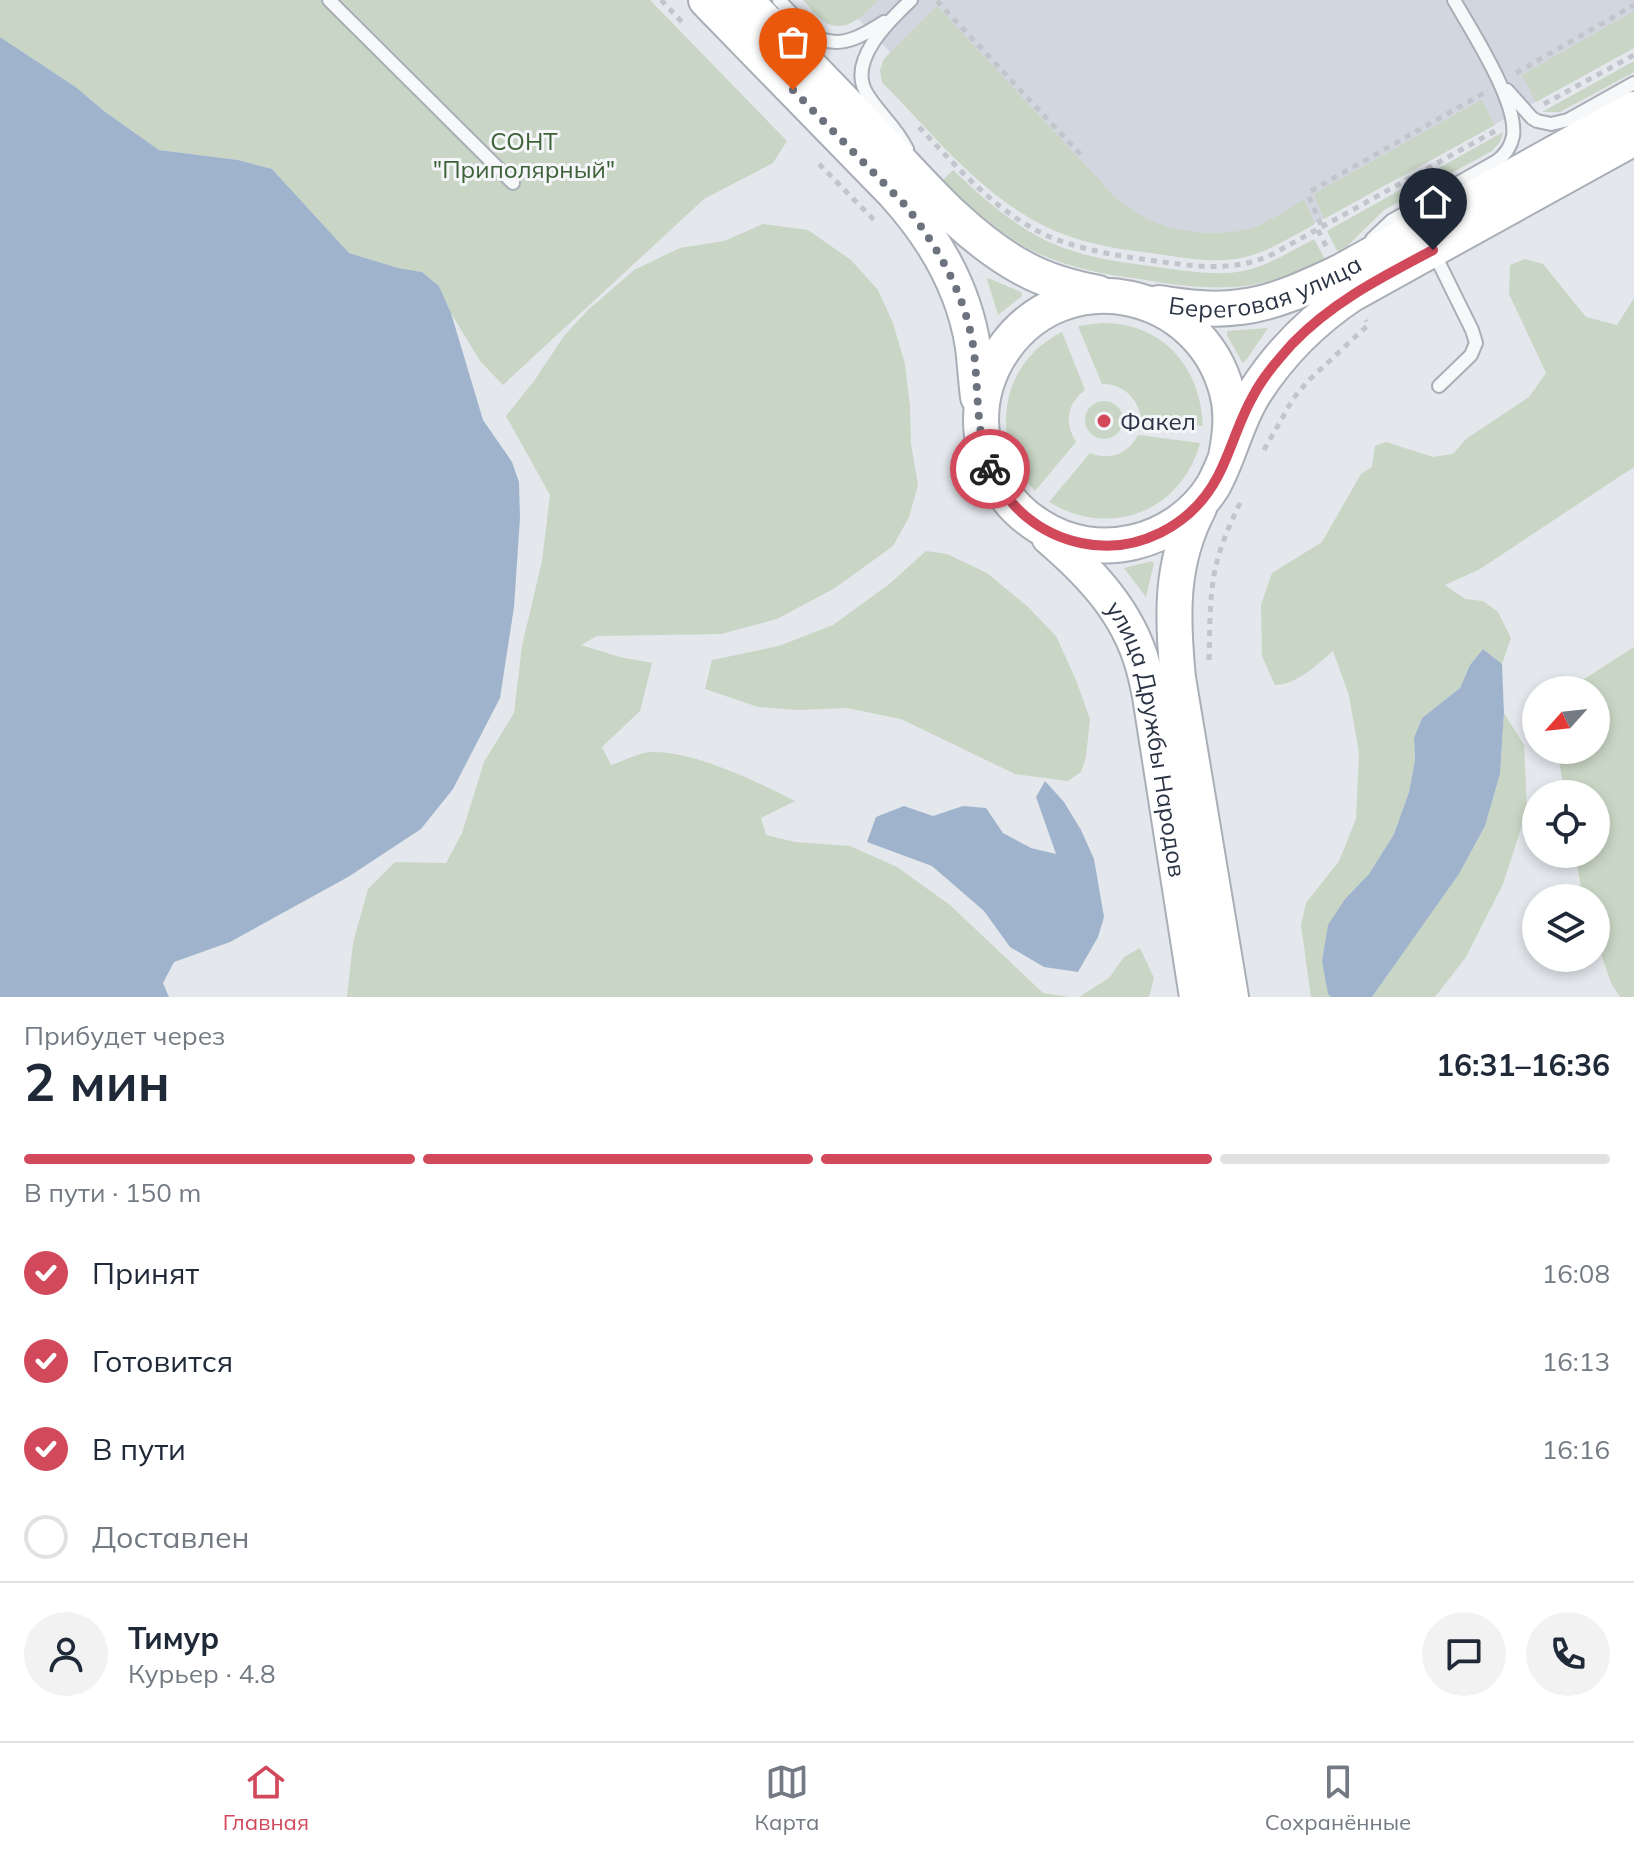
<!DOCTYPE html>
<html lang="ru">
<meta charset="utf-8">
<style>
:root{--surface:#fff;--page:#f2f2f3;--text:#1f2937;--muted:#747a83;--line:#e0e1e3;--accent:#d1495b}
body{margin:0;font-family:Mulish,sans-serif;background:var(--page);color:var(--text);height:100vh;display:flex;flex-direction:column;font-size:30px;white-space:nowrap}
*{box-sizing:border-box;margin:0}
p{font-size:26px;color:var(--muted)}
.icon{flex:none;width:44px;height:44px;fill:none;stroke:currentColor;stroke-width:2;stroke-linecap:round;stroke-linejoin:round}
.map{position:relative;height:997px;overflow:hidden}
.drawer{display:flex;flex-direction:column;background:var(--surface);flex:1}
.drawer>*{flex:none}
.needle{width:52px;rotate:243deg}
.controls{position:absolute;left:1522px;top:676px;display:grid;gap:16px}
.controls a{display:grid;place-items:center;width:88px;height:88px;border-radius:50%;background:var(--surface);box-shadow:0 4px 12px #0003;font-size:40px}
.pin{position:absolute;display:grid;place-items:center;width:68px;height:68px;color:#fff;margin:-82px -34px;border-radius:50% 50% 50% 0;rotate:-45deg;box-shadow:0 0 8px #0007}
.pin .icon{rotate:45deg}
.courier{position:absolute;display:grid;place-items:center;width:80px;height:80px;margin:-40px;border:6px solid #d1495b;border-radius:50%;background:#fff;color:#222;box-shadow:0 2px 10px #0007}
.overview em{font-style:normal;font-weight:700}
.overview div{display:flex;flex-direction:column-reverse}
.overview{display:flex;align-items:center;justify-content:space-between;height:136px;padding:0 24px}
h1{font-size:52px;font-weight:700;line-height:60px}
.bar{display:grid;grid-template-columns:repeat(4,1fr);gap:12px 8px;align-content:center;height:96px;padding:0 24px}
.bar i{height:10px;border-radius:6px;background:var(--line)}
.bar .selected{background:var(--accent)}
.bar p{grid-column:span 4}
.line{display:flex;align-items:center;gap:20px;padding:0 24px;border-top:2px solid var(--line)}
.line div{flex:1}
.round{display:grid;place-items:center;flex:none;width:84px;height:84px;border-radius:42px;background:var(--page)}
ol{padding:0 24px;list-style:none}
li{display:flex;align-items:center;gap:24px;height:88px}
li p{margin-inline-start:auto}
li .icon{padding:8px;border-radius:50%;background:var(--accent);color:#fff;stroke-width:4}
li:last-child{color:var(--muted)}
li i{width:44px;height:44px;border:4px solid var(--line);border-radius:50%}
.dock{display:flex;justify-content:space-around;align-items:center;height:112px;border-top:2px solid var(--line);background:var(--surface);font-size:22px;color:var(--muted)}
.dock a{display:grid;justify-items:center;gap:4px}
.dock .selected{color:var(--accent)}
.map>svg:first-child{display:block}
</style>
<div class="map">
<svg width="1634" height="997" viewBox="0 0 1634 997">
<rect width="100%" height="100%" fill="#e4e7ec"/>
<!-- built -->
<polygon fill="#d2d6de" points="803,0 1634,0 1634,48 1269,248 1253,255 1237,259 1198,259 1120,249 1083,241 1040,224 1017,210 962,164 882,82 880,70 890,52 858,19 840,26 827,24"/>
<!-- green -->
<g fill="#c9d6c5">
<polygon points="0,0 650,0 787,141 773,163 704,199 503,385 480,361 451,313 439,286 422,272 398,268 349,253 272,169 238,160 159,150 104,111 77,88 0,37"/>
<path d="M 803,0 L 879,0 C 866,12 848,34 827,23 C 818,19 810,7 803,0 Z"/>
<path d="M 937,6 L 1115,197 C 1128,207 1141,217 1157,223 C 1185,234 1226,237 1255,227 C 1272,220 1288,209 1304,200 L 1315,224 C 1295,235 1276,247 1255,254 C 1222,266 1185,258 1152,253 C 1122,249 1091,245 1063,234 C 989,206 936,137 882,82 L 880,70 L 884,59 Z"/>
<polygon points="1634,11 1634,48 1536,102 1522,75"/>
<polygon points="1634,61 1634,72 1560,112 1542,112"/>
<polygon points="1481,100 1495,125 1324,219 1314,194"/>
<polygon points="1503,132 1500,142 1492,151 1384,210 1339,254 1327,231"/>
<path d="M 953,170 C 989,204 1025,236 1073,251 C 1100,260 1129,263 1157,267 C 1187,271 1218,277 1248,270 C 1271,264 1293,250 1314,239 L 1326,261 C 1299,272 1273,282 1244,286 C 1209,290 1175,285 1140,279 C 1102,274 1064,267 1029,249 C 997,231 968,205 943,180 Z"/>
<path d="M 763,224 L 808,230 L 851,260 L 878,290 L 893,323 L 905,364 L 910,407 L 911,444 L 918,485 L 909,517 L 893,546 L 835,588 L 777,619 L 721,634 L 597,636 L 581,645 L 620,657 L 652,663 L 640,711 L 602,747 L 611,765 C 624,761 639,752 653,752 C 696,752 756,781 795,801 L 761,818 L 766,835 L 795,842 L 850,846 L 897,867 L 950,905 L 1043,993 L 1070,997 L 347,997 L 353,943 L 368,889 L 395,862 L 446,863 L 462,833 L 484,762 L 514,713 L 522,646 L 542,561 L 550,495 L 506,416 L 534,381 L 564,336 L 588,310 L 634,270 L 680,248 L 724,241 Z"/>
<path d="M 1525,259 L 1543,264 L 1586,317 L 1617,325 L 1634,298 L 1634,467 L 1480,569 L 1445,585 L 1465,599 L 1483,601 L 1498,612 L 1511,638 L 1502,664 L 1483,649 L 1470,665 L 1460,688 L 1422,718 L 1414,738 L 1415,760 L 1409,792 L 1394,834 L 1369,874 L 1345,899 L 1328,994 L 1331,997 L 1311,997 L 1301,925 L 1306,903 L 1339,861 L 1356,819 L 1359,753 L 1349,696 L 1333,651 C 1317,665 1296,685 1275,685 L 1262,656 L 1261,605 L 1272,573 L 1322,542 L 1361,474 L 1372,467 L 1375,446 L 1386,442 L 1433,457 L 1453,454 L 1466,439 L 1529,397 L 1546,373 L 1509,294 L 1510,265 Z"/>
<polygon points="988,278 1021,292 1022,296 998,315 987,279"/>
<path d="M 1101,323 C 1162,322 1201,367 1203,426 L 1141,417 C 1137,397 1123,384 1102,384 L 1078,326 Z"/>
<polygon points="1268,328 1246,360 1243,363 1242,362 1227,335 1227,331"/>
<path d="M 1062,332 L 1085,390 C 1067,404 1064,423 1076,442 L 1035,491 C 988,442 999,363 1062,332 Z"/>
<circle cx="1104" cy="420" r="19"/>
<path d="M 1138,435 L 1200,443 C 1181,512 1110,539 1049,502 L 1090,453 C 1110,461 1128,454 1138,435 Z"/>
<polygon points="926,551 947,554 987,573 1028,607 1056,636 1076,680 1090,719 1086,757 1081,772 1068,781 1015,774 901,719 847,708 799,710 758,707 705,689 712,660 779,646 833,625 888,585"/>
<polygon points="1152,561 1154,563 1146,597 1124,568"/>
<polygon points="1634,647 1634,997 1620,997 1611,983 1596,939 1596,898 1583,898 1575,854 1596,854 1596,794 1565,794 1557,750 1596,750 1596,690 1567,690"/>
<polygon points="1504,713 1524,745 1527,810 1503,884 1466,957 1435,997 1372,997 1459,874 1485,826 1500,774"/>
<polygon points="1140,948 1154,978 1149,997 1079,997 1109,978 1124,957"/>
</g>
<!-- water -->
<g fill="#9fb4cc">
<polygon points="0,37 77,88 104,111 159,150 238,160 272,169 349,253 398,268 422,272 439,286 451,313 483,420 512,462 519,482 520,518 514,607 500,698 453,789 421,829 348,877 230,942 174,962 163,983 169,997 0,997"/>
<polygon points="1483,649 1502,664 1504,713 1500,774 1485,826 1459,874 1372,997 1331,997 1328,994 1322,961 1328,925 1345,899 1369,874 1394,834 1409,792 1415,760 1414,738 1422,718 1460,688 1470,665"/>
<polygon points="1045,781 1064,802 1081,830 1094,859 1104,917 1098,937 1078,972 1044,967 1010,947 984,911 932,866 867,842 876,817 904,806 933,816 963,806 986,808 1003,833 1031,848 1056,854 1036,797"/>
</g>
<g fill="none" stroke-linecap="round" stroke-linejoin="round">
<!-- service casing -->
<g stroke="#a9aeb7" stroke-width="16">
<g id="service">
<polyline points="329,0 513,183"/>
<polyline points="779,0 802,24"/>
<path d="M 778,15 C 825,43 834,55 884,22"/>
<polyline points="1507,90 1532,118 1537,121 1551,124 1568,120 1634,83"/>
<path d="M 907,149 C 895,125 880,115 867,94 C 846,61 890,20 911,0"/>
<path d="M 1372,239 L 1391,221 L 1497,161 C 1506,154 1511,147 1513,136 C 1518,102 1471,30 1454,0"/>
<polyline points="1434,253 1472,330 1476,343 1471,355 1439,386"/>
</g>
</g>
<!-- secondary casing -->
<g stroke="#a9aeb7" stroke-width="38">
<g id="secondary">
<path d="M 706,0 L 894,193 C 934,237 964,288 973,347 C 975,364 976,381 978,397"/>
<path d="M 745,0 C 787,43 828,85 869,128 C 916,177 962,235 1023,268 C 1046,281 1072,288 1098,293"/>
<path id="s1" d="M 1159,303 C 1185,307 1213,311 1240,307 C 1275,303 1308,287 1340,272 L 1634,109"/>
<path d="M 1226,457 C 1230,436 1233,414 1227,392 C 1201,290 1068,260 1005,347 C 990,368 981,393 981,420 C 981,463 1002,503 1039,526 C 1097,564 1177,544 1213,486 C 1230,456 1236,421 1255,392 C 1280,353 1313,320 1352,294 L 1634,138"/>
<path d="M 1199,508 C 1170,563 1172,617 1178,678 L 1231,997"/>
<path id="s2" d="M 1049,537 C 1091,573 1128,612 1143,666 C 1146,676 1148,686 1150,696 L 1197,997"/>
</g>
</g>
<!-- path -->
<g stroke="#c2c5cb" stroke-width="5" stroke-dasharray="6 6" stroke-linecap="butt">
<polyline points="661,0 684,24"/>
<polyline points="937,1 1081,155"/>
<polyline points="1516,73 1634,5"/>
<polyline points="1544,104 1634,55"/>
<path d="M 919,127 C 959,169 1000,217 1055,239 C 1090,252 1126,257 1163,262 C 1200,267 1236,271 1271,255 L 1495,131"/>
<polyline points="819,164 876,222"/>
<polyline points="1311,191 1484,93"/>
<polyline points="1309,197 1322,227"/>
<polyline points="1318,230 1327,248"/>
<polyline points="1264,450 1293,399 1307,382 1368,325 1366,320"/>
<path d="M 1209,660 C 1210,630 1209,599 1215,570 C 1220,546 1230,524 1240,503"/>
</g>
<!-- service -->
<use href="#service" stroke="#f7f8fa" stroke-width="12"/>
<!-- secondary -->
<use href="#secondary" stroke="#fff" stroke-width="34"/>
</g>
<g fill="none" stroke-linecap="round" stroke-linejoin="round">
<!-- done -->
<path stroke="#6c737f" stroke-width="8" stroke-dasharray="0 14.4" d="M 793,90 L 906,206 C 938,248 964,292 973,345 C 979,386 975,430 990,469"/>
<!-- route -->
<path stroke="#d1495b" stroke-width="10" d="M 990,469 C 1008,507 1039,534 1081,543 C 1136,555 1192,526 1218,476 C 1231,451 1238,423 1252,398 C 1262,378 1277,361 1292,344 C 1332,302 1382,277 1433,250"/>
</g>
<!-- markers -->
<circle fill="#d1495b" stroke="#f4f6f9" stroke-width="3" cx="1104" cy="421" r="8"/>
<g text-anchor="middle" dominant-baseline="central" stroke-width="6" stroke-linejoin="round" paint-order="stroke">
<!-- park labels -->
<g font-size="24" fill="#3f6138" stroke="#f4f6f9">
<text x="524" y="141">СОНТ<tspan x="524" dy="28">"Приполярный"</tspan></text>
</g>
<!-- street labels -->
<g font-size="24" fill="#2b3445" stroke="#f4f6f9">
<text stroke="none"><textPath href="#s1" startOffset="110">Береговая улица</textPath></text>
<text stroke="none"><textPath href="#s2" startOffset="234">улица Дружбы Народов</textPath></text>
</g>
<!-- poi labels -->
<g font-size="24" fill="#2b3445" stroke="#f4f6f9" text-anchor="start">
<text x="1120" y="421">Факел</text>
</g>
</g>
</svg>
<div class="controls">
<a><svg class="needle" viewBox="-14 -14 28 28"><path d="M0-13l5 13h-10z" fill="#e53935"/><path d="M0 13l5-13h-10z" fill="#747a83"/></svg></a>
<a><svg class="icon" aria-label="locate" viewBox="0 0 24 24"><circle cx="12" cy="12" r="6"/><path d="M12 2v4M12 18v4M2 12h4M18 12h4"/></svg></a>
<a><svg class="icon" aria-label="layers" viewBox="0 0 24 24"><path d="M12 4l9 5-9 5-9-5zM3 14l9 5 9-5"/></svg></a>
</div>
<div class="pin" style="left:793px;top:90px;background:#ea580c"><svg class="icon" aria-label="bag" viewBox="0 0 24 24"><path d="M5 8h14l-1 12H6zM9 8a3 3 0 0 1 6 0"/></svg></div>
<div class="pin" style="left:1433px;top:250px;background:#1f2937"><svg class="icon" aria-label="home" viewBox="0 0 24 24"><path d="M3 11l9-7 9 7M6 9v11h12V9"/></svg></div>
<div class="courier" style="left:990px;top:469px"><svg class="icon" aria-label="bike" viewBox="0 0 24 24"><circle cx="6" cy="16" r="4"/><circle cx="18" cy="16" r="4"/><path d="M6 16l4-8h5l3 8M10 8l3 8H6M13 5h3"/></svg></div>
</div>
<section class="drawer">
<div class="overview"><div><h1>2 мин</h1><p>Прибудет через</p></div><em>16:31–16:36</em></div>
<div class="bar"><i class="selected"></i><i class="selected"></i><i class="selected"></i><i></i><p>В пути · 150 m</p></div>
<ol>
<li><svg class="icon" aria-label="check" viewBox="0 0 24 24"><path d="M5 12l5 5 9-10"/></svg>Принят<p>16:08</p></li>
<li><svg class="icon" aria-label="check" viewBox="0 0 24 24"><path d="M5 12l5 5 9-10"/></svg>Готовится<p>16:13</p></li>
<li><svg class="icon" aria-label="check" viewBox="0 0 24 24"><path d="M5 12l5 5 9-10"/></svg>В пути<p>16:16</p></li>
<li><i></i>Доставлен</li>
</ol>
<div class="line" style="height:144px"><a class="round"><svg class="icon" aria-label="person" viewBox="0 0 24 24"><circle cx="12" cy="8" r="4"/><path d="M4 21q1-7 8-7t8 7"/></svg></a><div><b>Тимур</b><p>Курьер · 4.8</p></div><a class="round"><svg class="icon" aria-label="chat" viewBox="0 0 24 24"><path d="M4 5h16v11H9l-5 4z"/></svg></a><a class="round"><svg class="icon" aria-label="phone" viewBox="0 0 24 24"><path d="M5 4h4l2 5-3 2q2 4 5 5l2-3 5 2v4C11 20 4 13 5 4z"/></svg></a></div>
</section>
<nav class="dock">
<a class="selected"><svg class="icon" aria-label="home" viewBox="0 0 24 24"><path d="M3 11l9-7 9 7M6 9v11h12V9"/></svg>Главная</a>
<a><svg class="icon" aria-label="map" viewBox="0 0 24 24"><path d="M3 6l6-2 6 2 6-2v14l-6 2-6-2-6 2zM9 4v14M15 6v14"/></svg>Карта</a>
<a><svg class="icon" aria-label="saved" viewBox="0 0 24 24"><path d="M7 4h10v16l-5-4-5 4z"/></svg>Сохранённые</a>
</nav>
